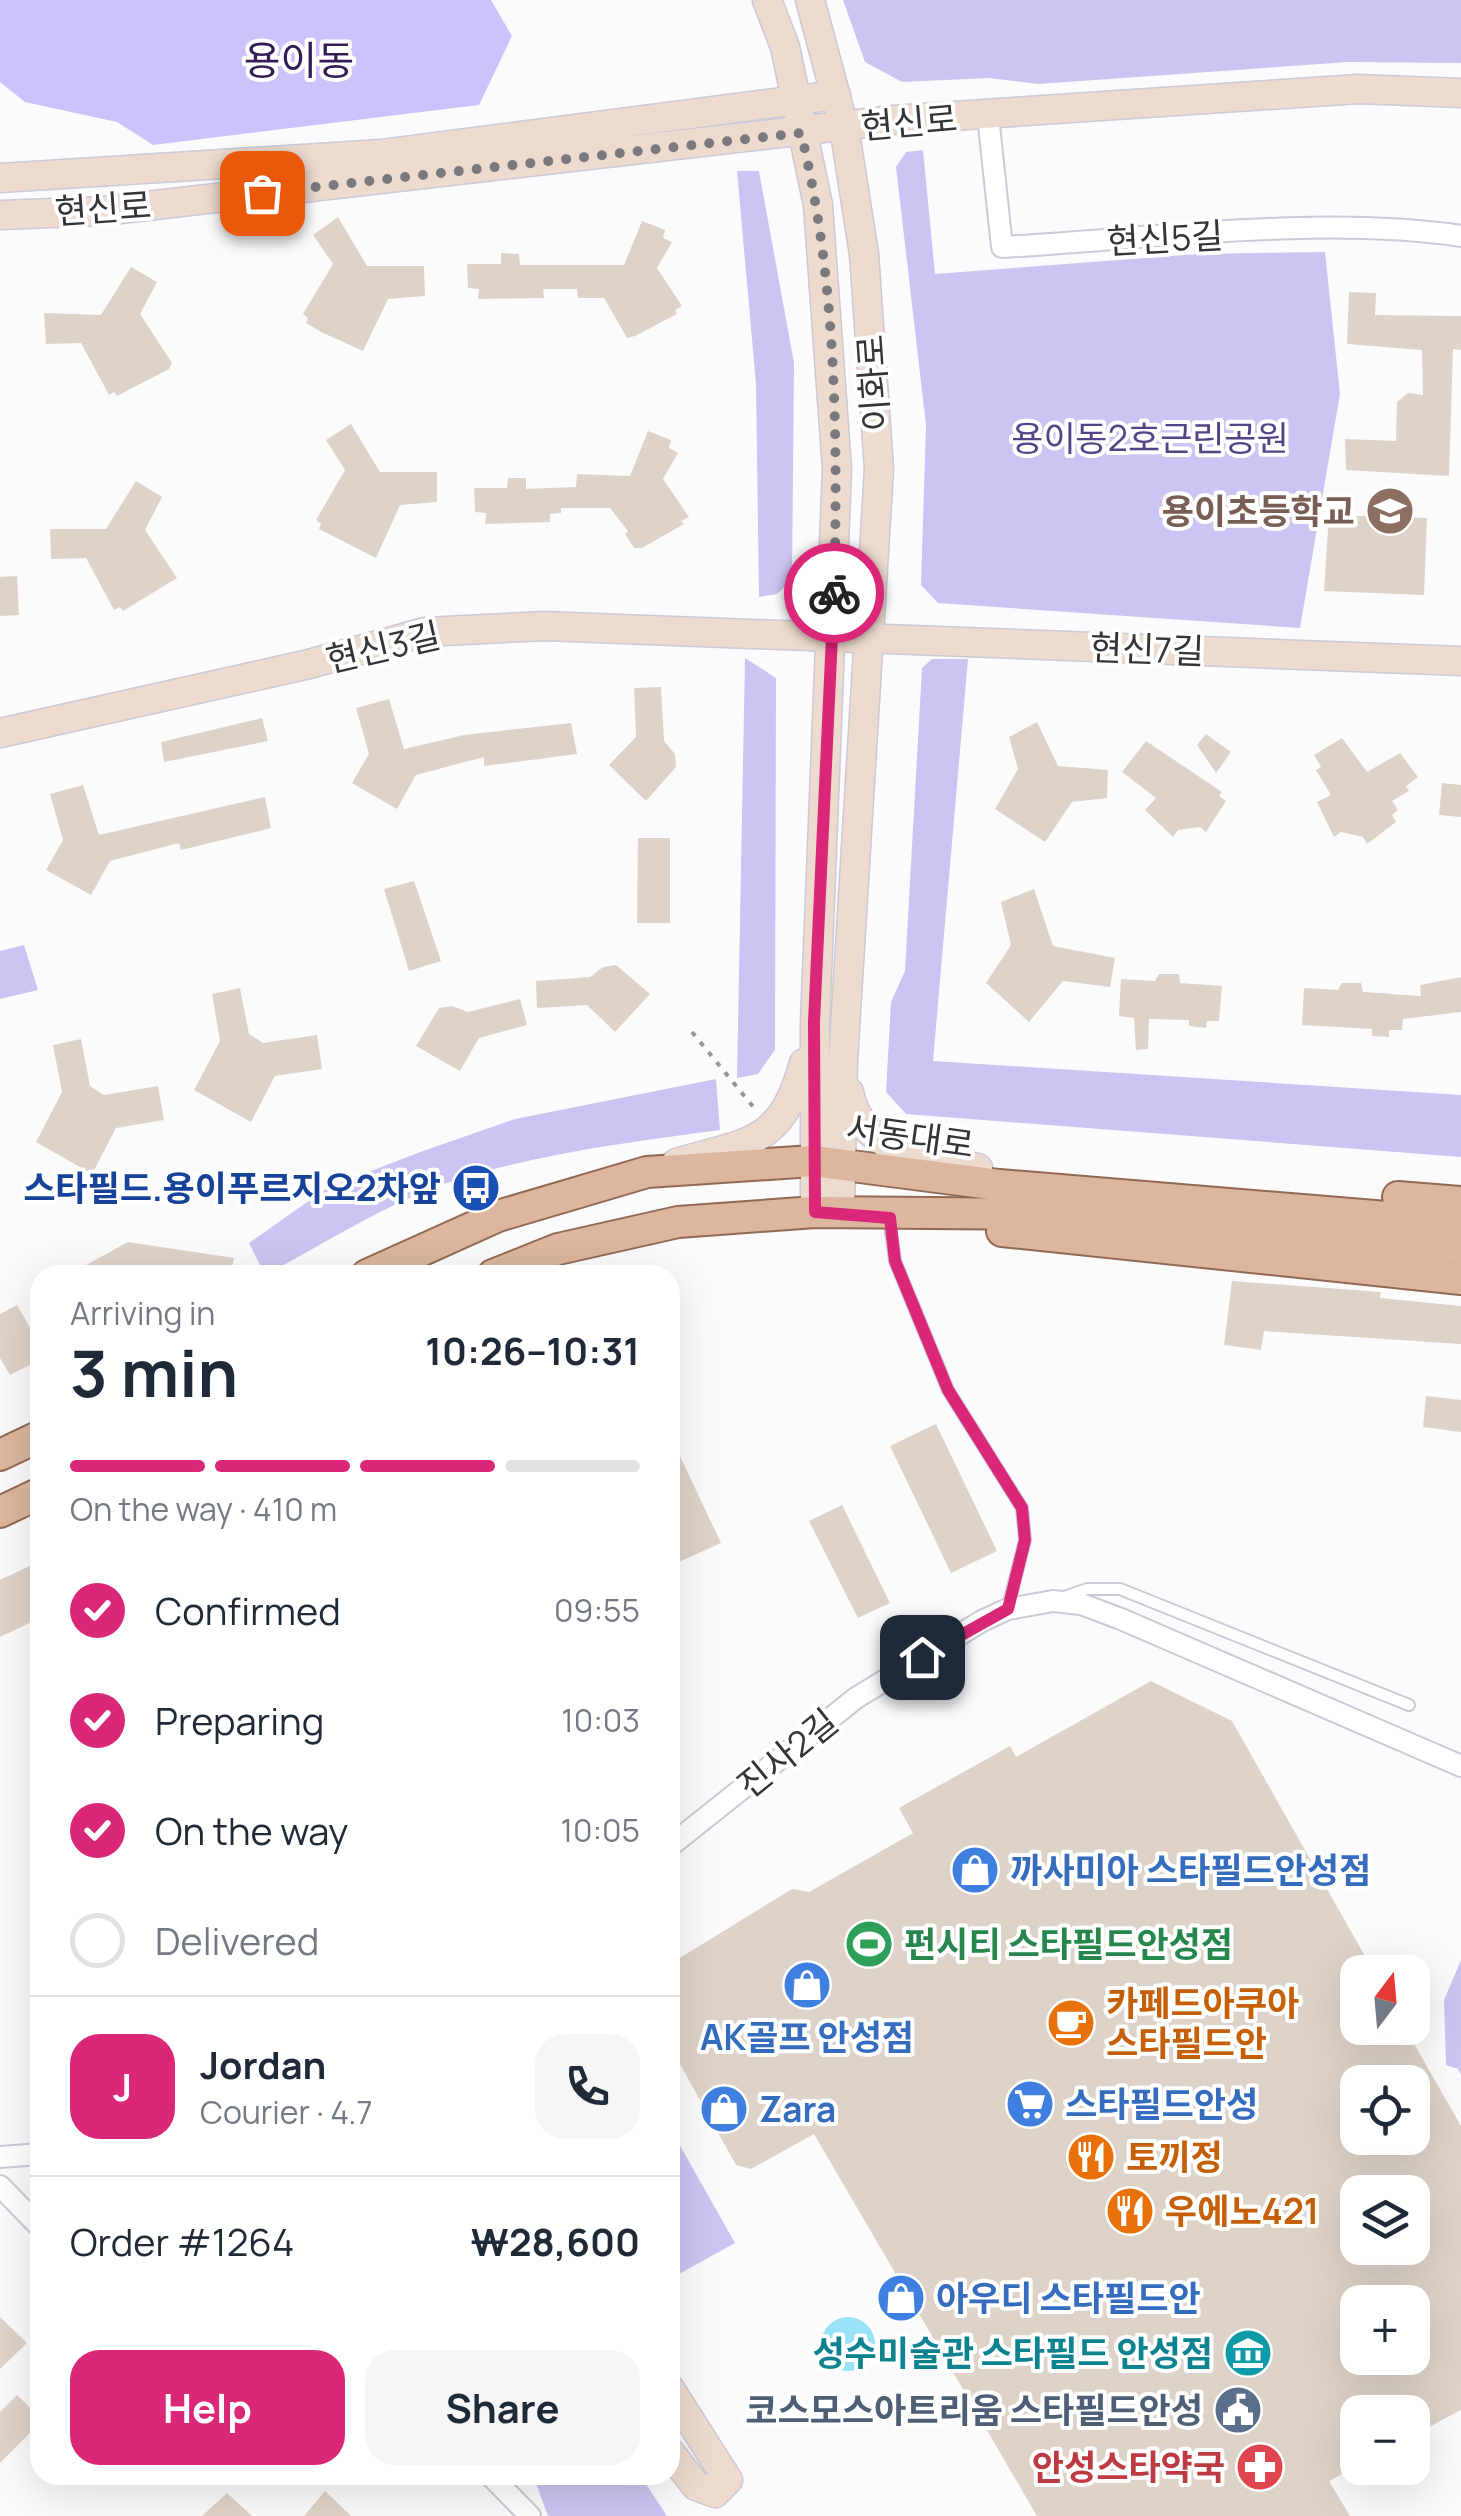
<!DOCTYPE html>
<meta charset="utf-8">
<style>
:root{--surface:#fff;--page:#f6f6f7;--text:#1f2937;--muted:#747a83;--line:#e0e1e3;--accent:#db2777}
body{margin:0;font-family:Manrope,"Noto Sans KR",sans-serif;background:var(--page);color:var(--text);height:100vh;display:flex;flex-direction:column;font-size:38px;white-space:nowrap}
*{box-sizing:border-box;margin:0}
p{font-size:32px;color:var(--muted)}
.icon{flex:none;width:55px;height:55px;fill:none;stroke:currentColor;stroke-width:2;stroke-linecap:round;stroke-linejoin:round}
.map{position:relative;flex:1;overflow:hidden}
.drawer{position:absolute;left:30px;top:1265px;width:650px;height:1220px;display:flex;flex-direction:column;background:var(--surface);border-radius:30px;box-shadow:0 10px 40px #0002}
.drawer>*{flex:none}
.needle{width:65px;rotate:16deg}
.controls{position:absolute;left:1340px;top:1955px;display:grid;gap:20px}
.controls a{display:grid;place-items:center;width:90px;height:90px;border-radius:20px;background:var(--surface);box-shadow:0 10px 40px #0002;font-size:50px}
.pin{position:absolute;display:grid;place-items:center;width:85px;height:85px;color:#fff;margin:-42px;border-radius:20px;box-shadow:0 5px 15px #0006}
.courier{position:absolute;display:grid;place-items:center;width:100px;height:100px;margin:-50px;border:8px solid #db2777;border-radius:50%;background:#fff;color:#222;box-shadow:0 2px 12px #0007}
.head em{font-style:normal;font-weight:700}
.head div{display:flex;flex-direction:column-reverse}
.head{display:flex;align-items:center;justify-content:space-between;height:170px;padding:0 40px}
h1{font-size:65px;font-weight:700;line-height:75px}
.bar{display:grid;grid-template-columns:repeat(4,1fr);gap:15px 10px;align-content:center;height:120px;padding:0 40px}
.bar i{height:12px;border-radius:8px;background:var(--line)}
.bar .current{background:var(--accent)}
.bar p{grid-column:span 4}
.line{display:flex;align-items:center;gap:25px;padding:0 40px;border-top:2px solid var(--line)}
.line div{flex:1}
.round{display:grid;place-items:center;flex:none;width:105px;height:105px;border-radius:30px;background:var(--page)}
ol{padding:0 40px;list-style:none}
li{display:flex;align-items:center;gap:30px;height:110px}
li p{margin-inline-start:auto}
li .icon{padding:10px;border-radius:50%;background:var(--accent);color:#fff;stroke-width:4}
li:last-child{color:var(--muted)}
li i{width:55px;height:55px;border:5px solid var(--line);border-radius:50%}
.action{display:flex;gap:20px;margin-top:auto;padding:20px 40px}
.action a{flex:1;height:115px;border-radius:30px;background:var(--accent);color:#fff;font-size:40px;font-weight:700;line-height:115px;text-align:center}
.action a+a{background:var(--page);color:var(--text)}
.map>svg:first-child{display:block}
</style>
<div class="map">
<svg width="1461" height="2516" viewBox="0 0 1461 2516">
<rect width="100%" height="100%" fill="#fbfbfd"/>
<!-- green -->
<g fill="#ccc4f2">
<polygon points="843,0 1461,0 1461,63 1348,62 1038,84 989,78 902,82 865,62"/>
<polygon points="923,150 935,274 1198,254 1325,252 1340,394 1300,628 938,603 921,585 926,425 896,167 906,152"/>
<polygon points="759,171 794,363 792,580 777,594 759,597 756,384 737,171"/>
<polygon points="745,658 776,678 775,1050 758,1074 737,1078"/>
<polygon points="932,659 968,659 933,1061 1461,1095 1461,1157 906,1114 886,1092 891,1002 905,971 922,668"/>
<polygon points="24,945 38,990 0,999 0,951"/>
<path d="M 716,1079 L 720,1130 C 637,1141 552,1152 472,1175 C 400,1195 331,1240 265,1275 L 249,1243 L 327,1188 L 423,1151 L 515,1119 Z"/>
<polygon points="1461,1960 1461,2075 1458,2069 1446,2065 1444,2000"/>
<polygon points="670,2128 735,2243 670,2279"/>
<polygon points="533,2475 640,2475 667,2516 548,2516"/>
</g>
<!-- forest -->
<polygon fill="#cdc2fb" points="0,0 491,0 512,36 479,105 153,145 117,122 25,102 0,82"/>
<!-- water -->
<circle fill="#99e3f8" cx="848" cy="2344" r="27"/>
<!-- building -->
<g fill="#ded3c9" fill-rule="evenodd">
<polygon points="338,217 367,266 424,266 425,296 388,299 363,351 321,332 306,323 308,318 303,314 333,264 313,235"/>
<polygon points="642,221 665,230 663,238 672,242 657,268 682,306 675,310 677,314 635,336 627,338 604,298 578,298 577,289 543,289 544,298 478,299 479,289 468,288 467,264 501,264 501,253 519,254 520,265 624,265"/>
<polygon points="131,267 157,282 140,314 172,363 169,369 117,396 114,392 109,395 81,343 46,344 44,313 101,315"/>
<polygon points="1349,292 1376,293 1375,315 1461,316 1461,350 1453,349 1449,476 1346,470 1345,439 1396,441 1397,402 1408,393 1423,395 1422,350 1347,344"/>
<polygon points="351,424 380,472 437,472 437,502 400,505 376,558 319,529 321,524 316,520 345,470 326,440"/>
<polygon points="648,431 671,440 669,448 678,453 663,479 689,517 681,521 684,524 642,548 634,548 625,534 628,531 610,508 561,508 561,513 550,514 550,522 485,524 486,513 475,512 474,488 507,488 508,478 526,478 526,489 576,487 577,474 630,476"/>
<polygon points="136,481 162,497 145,530 177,578 123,611 120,607 114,610 86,558 51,559 50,529 106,529"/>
<polygon points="1329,515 1427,518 1424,595 1324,591"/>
<polygon points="17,576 19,615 0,616 0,577"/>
<polygon points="661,687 664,741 675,754 676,767 646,801 609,765 636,737 634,688"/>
<polygon points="389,699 404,749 464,735 571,723 577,754 484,766 484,757 416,775 397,809 352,783 369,754 356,708"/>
<polygon points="262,718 268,741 164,762 161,742"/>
<polygon points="1037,722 1058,766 1108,770 1107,798 1072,802 1045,842 995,809 1018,769 1009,737"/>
<polygon points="1206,734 1231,752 1216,773 1197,745"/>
<polygon points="1342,738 1367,772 1400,753 1418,777 1406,786 1409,791 1392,801 1398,810 1392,815 1396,822 1367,844 1363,837 1341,832 1334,837 1317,802 1331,795 1316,770 1321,767 1314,755"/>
<polygon points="1146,741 1222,792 1219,796 1226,801 1206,832 1200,827 1178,830 1173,837 1145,810 1156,798 1122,772"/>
<polygon points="1442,783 1461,785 1461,817 1439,815"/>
<polygon points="83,785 99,835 265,797 271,828 181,850 179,843 110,861 91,895 46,870 63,840 50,794"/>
<polygon points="638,838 670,838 670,923 637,923"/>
<polygon points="414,881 441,961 409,971 384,889"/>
<polygon points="1034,889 1053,946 1115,958 1110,987 1063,981 1029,1022 986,983 1011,945 1001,902"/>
<polygon points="616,965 650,994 615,1032 587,1005 537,1008 536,981 590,977 603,967"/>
<polygon points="1159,974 1179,974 1180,983 1222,986 1219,1021 1207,1021 1206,1028 1189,1026 1189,1020 1149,1019 1148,1049 1136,1050 1134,1018 1119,1016 1121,979 1155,981"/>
<polygon points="1461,977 1461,1012 1403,1019 1402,1030 1389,1030 1389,1037 1372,1036 1372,1029 1302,1025 1304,988 1338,990 1342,983 1361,983 1363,992 1421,996 1420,985"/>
<polygon points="240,988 249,1034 263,1043 317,1035 322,1069 275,1076 251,1122 194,1090 220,1041 212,994"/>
<polygon points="520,999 527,1025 479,1038 460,1071 416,1046 439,1008 452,1006 468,1012"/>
<polygon points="81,1039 90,1086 104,1095 158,1086 164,1120 116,1128 92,1174 36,1142 62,1092 53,1045"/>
<polygon points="128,1242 234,1258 231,1275 150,1267 155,1275 68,1275"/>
<polygon points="1232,1281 1381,1292 1380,1298 1461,1306 1461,1344 1264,1331 1261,1350 1224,1345"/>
<polygon points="17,1305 40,1345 40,1360 10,1375 0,1358 0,1314"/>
<polygon points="1426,1396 1461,1400 1461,1432 1423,1427"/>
<polygon points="936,1424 997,1551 951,1573 890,1446"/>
<polygon points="670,1435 721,1543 670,1566"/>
<polygon points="842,1505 890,1603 858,1618 809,1521"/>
<polygon points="40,1561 40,1618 0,1637 0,1580"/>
<path d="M 1151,1681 L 1232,1721 L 1374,1972 L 1358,1972 L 1358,2028 L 1405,2028 L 1461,2126 L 1461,2410 L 1412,2436 L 1412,2412 L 1358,2412 L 1358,2466 L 1329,2481 L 1350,2516 L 1037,2516 L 814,2134 L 751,2169 L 736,2165 L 670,2046 L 670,1964 L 792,1889 L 809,1892 L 913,1833 L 899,1808 L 1010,1746 L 1016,1757 ZM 1358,2082 L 1412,2082 L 1412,2138 L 1358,2138 ZM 1358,2192 L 1412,2192 L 1412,2248 L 1358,2248 ZM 1358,2302 L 1412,2302 L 1412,2358 L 1358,2358 Z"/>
<polygon points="0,2317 27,2343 0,2369"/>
<polygon points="17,2395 40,2417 40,2423 0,2463 0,2412"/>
<polygon points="325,2491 351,2516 304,2516"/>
<polygon points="227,2493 252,2516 202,2516"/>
</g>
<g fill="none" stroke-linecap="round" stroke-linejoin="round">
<!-- lane casing -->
<g stroke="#cccad7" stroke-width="14">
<g id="lane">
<polyline points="889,1218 895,1261 948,1390 1022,1508 1025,1540 1008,1607"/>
<polyline points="1064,1597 1087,1589 1120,1589 1409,1705"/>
</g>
</g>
<!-- street casing -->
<g stroke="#cccad7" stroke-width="24">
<g id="street">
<path d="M 988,116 L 1002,247 C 1147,239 1319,215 1461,236"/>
<polyline points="670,1846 856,1698 982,1621 1008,1609 1053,1601 1081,1604 1121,1619 1461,1766"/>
<polyline points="0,2157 40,2154"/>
<polyline points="0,2186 40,2227"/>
<polyline points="490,2475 530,2516"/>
</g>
</g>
<!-- secondary casing -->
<g stroke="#cccad7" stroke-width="31">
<g id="secondary">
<polyline points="767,0 785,47 818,205 837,469 815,1023 815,1212"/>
<polyline points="810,0 844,127 864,254 879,469 843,1062 840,1213"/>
<polyline points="0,178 381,154 836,95"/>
<polyline points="0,215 103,211 893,120 1358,89 1461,93"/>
<polyline points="0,733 309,664 425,632 544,626 1461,661"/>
<path d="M 849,1092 C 861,1154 925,1156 978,1168"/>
<path d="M 676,1163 C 751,1141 781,1145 804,1063"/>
<polyline points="670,2389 728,2480 715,2493 696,2486 670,2452"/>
</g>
</g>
<!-- primary casing -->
<g stroke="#936951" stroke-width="34">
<g id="primary">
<polyline points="1398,1197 1461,1202"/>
<polyline points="1002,1231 1461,1279"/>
<polyline points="367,1275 498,1216 647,1172 813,1161 999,1185 1461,1223"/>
<polyline points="493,1275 558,1249 678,1222 815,1212 1045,1214 1461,1249"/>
<polyline points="0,1455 40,1436"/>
<polyline points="0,1512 40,1493"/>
</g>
</g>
<!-- path -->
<polyline stroke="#98989b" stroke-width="4" stroke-dasharray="5 8" stroke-linecap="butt" points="692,1032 755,1109"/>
<!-- lane -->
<use href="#lane" stroke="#fff" stroke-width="10"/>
<!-- street -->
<use href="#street" stroke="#fff" stroke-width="20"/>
<!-- secondary -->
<use href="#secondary" stroke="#eedbcf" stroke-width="28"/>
<!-- primary -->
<use href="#primary" stroke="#dcb69e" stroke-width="30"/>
</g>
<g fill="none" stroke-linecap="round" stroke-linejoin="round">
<!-- done -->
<path stroke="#7a7a7e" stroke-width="10" stroke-dasharray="0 18" d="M 262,193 L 801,133 C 837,282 838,441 834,593"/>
<!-- route -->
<polyline stroke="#db2777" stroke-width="12" points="834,593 814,1022 815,1212 890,1218 895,1261 948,1390 1022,1508 1025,1540 1008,1609 922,1657"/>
</g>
<!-- icons -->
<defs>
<g id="school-disc" transform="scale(2.5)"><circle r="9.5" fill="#8d6e63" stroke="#fff"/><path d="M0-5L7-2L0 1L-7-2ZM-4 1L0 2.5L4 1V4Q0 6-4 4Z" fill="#fff"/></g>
<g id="bus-disc" transform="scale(2.5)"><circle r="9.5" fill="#1a4fb4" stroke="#fff"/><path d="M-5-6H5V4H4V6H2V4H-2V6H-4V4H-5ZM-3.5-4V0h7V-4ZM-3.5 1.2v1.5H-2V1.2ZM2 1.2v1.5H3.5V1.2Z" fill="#fff"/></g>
<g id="shop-disc" transform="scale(2.5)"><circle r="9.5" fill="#3f7fe0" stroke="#fff"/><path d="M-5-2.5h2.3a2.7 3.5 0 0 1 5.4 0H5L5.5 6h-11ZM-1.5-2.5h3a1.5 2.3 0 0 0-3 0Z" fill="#fff"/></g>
<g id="stadium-disc" transform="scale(2.5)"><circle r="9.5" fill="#2e9e5b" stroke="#fff"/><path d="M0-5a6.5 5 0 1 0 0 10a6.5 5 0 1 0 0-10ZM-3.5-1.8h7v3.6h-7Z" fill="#fff"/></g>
<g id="cafe-disc" transform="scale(2.5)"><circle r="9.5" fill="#e8710a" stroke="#fff"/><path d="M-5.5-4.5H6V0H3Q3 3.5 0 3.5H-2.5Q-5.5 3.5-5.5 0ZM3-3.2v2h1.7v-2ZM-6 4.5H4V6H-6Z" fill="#fff"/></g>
<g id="supermarket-disc" transform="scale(2.5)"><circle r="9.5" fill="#3f7fe0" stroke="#fff"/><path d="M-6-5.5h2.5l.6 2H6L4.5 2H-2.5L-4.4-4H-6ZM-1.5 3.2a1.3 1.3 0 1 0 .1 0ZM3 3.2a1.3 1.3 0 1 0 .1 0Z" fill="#fff"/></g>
<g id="restaurant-disc" transform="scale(2.5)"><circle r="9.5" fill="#e8710a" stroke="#fff"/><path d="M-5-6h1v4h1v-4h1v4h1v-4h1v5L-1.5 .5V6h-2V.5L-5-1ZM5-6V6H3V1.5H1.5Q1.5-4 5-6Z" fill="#fff"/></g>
<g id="museum-disc" transform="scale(2.5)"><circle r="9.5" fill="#0f9aa8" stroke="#fff"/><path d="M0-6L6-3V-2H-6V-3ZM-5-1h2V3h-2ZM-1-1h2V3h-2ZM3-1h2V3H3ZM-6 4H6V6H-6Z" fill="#fff"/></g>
<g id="civic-disc" transform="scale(2.5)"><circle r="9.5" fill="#5c6f8a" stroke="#fff"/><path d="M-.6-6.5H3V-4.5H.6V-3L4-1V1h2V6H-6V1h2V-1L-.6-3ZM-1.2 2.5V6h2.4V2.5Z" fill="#fff"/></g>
<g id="pharmacy-disc" transform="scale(2.5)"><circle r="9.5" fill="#e0444e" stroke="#fff"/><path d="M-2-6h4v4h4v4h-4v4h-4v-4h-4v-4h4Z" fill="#fff"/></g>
</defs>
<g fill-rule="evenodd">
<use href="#school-disc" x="1390" y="511"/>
<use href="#bus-disc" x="476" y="1188"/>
<use href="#shop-disc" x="975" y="1870"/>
<use href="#stadium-disc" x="869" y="1944"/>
<use href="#shop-disc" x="807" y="1985"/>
<use href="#cafe-disc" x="1071" y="2023"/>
<use href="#supermarket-disc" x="1030" y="2104"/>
<use href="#shop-disc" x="724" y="2109"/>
<use href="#restaurant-disc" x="1091" y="2157"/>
<use href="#restaurant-disc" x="1130" y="2211"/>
<use href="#shop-disc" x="901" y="2298"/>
<use href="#museum-disc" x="1248" y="2353"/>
<use href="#civic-disc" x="1238" y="2410"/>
<use href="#pharmacy-disc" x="1260" y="2467"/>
</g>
<g text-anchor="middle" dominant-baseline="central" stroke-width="8" stroke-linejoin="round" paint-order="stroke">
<!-- street labels -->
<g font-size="35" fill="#353439" stroke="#fff">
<text transform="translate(909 122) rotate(-5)">현신로</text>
<text transform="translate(103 208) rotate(-4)">현신로</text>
<text transform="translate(1165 238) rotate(-3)">현신5길</text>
<text transform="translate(873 383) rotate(-94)">이화로</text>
<text transform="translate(383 647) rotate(-13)">현신3길</text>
<text transform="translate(1147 649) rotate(2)">현신7길</text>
<text transform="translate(910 1136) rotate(8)">서동대로</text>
<text transform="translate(787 1753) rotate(-39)">진사2길</text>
</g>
<!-- park labels -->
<g font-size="35" fill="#554387" stroke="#fff">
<text x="1150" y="438">용이동2호근린공원</text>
</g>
<!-- education labels -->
<g font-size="35" font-weight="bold" fill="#785e54" stroke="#fff" text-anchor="end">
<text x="1355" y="511">용이초등학교</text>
</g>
<!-- transit labels -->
<g font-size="35" font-weight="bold" fill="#164399" stroke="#fff" text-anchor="end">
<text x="441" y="1188">스타필드.용이푸르지오2차앞</text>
</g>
<!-- shop labels -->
<g font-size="35" font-weight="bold" fill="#366cbe" stroke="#fff" text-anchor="start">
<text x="1010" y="1870">까사미아 스타필드안성점</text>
<text x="807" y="2037" text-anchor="middle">AK골프 안성점</text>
<text x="1065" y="2104">스타필드안성</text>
<text x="759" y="2109">Zara</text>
<text x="936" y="2298">아우디 스타필드안</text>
</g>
<!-- leisure labels -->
<g font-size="35" font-weight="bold" fill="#27864d" stroke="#fff" text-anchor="start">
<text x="904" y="1944">펀시티 스타필드안성점</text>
</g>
<!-- food labels -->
<g font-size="35" font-weight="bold" fill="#c56008" stroke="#fff" text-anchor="start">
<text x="1106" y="2003">카페드아쿠아<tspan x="1106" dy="40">스타필드안</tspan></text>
<text x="1126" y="2157">토끼정</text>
<text x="1165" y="2211">우에노421</text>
</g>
<!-- culture labels -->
<g font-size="35" font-weight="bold" fill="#0d838f" stroke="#fff" text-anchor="end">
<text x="1213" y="2353">성수미술관 스타필드 안성점</text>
</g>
<!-- service labels -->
<g font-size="35" font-weight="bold" fill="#4e5e75" stroke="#fff" text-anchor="end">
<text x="1203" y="2410">코스모스아트리움 스타필드안성</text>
</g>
<!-- health labels -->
<g font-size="35" font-weight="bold" fill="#be3a42" stroke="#fff" text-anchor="end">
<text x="1225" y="2467">안성스타약국</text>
</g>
<!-- quarter labels -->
<g font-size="40" fill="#341b55" stroke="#fff">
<text x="299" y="59">용이동</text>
</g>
</g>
</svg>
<div class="controls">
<a><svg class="needle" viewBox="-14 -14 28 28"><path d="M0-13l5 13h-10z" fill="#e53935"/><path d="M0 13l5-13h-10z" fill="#747a83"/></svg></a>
<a><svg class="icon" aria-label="locate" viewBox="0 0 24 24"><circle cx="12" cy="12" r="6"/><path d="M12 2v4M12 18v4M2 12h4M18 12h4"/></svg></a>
<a><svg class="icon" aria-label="layers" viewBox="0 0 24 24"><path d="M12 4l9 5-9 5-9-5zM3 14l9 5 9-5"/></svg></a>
<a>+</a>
<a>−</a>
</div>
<div class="pin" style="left:262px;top:193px;background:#ea580c"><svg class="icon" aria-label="bag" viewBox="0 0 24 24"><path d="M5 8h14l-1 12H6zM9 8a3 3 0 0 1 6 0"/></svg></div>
<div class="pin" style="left:922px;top:1657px;background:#1f2937"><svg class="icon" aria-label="home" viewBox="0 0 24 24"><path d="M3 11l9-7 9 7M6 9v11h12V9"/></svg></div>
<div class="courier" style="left:834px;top:593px"><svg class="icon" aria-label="bike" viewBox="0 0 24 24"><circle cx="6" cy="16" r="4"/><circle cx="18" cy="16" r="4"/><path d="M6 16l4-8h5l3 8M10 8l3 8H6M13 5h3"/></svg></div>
<section class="drawer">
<div class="head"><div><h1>3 min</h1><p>Arriving in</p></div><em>10:26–10:31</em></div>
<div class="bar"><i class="current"></i><i class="current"></i><i class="current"></i><i></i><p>On the way · 410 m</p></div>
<ol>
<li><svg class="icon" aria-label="check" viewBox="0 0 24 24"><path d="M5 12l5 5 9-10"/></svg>Confirmed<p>09:55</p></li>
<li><svg class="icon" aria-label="check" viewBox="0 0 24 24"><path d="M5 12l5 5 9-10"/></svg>Preparing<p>10:03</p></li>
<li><svg class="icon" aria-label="check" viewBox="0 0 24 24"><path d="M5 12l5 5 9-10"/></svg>On the way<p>10:05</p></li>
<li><i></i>Delivered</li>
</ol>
<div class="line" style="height:180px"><b class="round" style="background:var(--accent);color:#fff">J</b><div><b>Jordan</b><p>Courier · 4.7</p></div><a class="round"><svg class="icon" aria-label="phone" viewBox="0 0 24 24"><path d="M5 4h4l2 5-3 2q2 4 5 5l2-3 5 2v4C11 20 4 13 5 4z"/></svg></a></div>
<div class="line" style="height:130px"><div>Order #1264</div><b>₩28,600</b></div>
<div class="action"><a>Help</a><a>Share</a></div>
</section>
</div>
